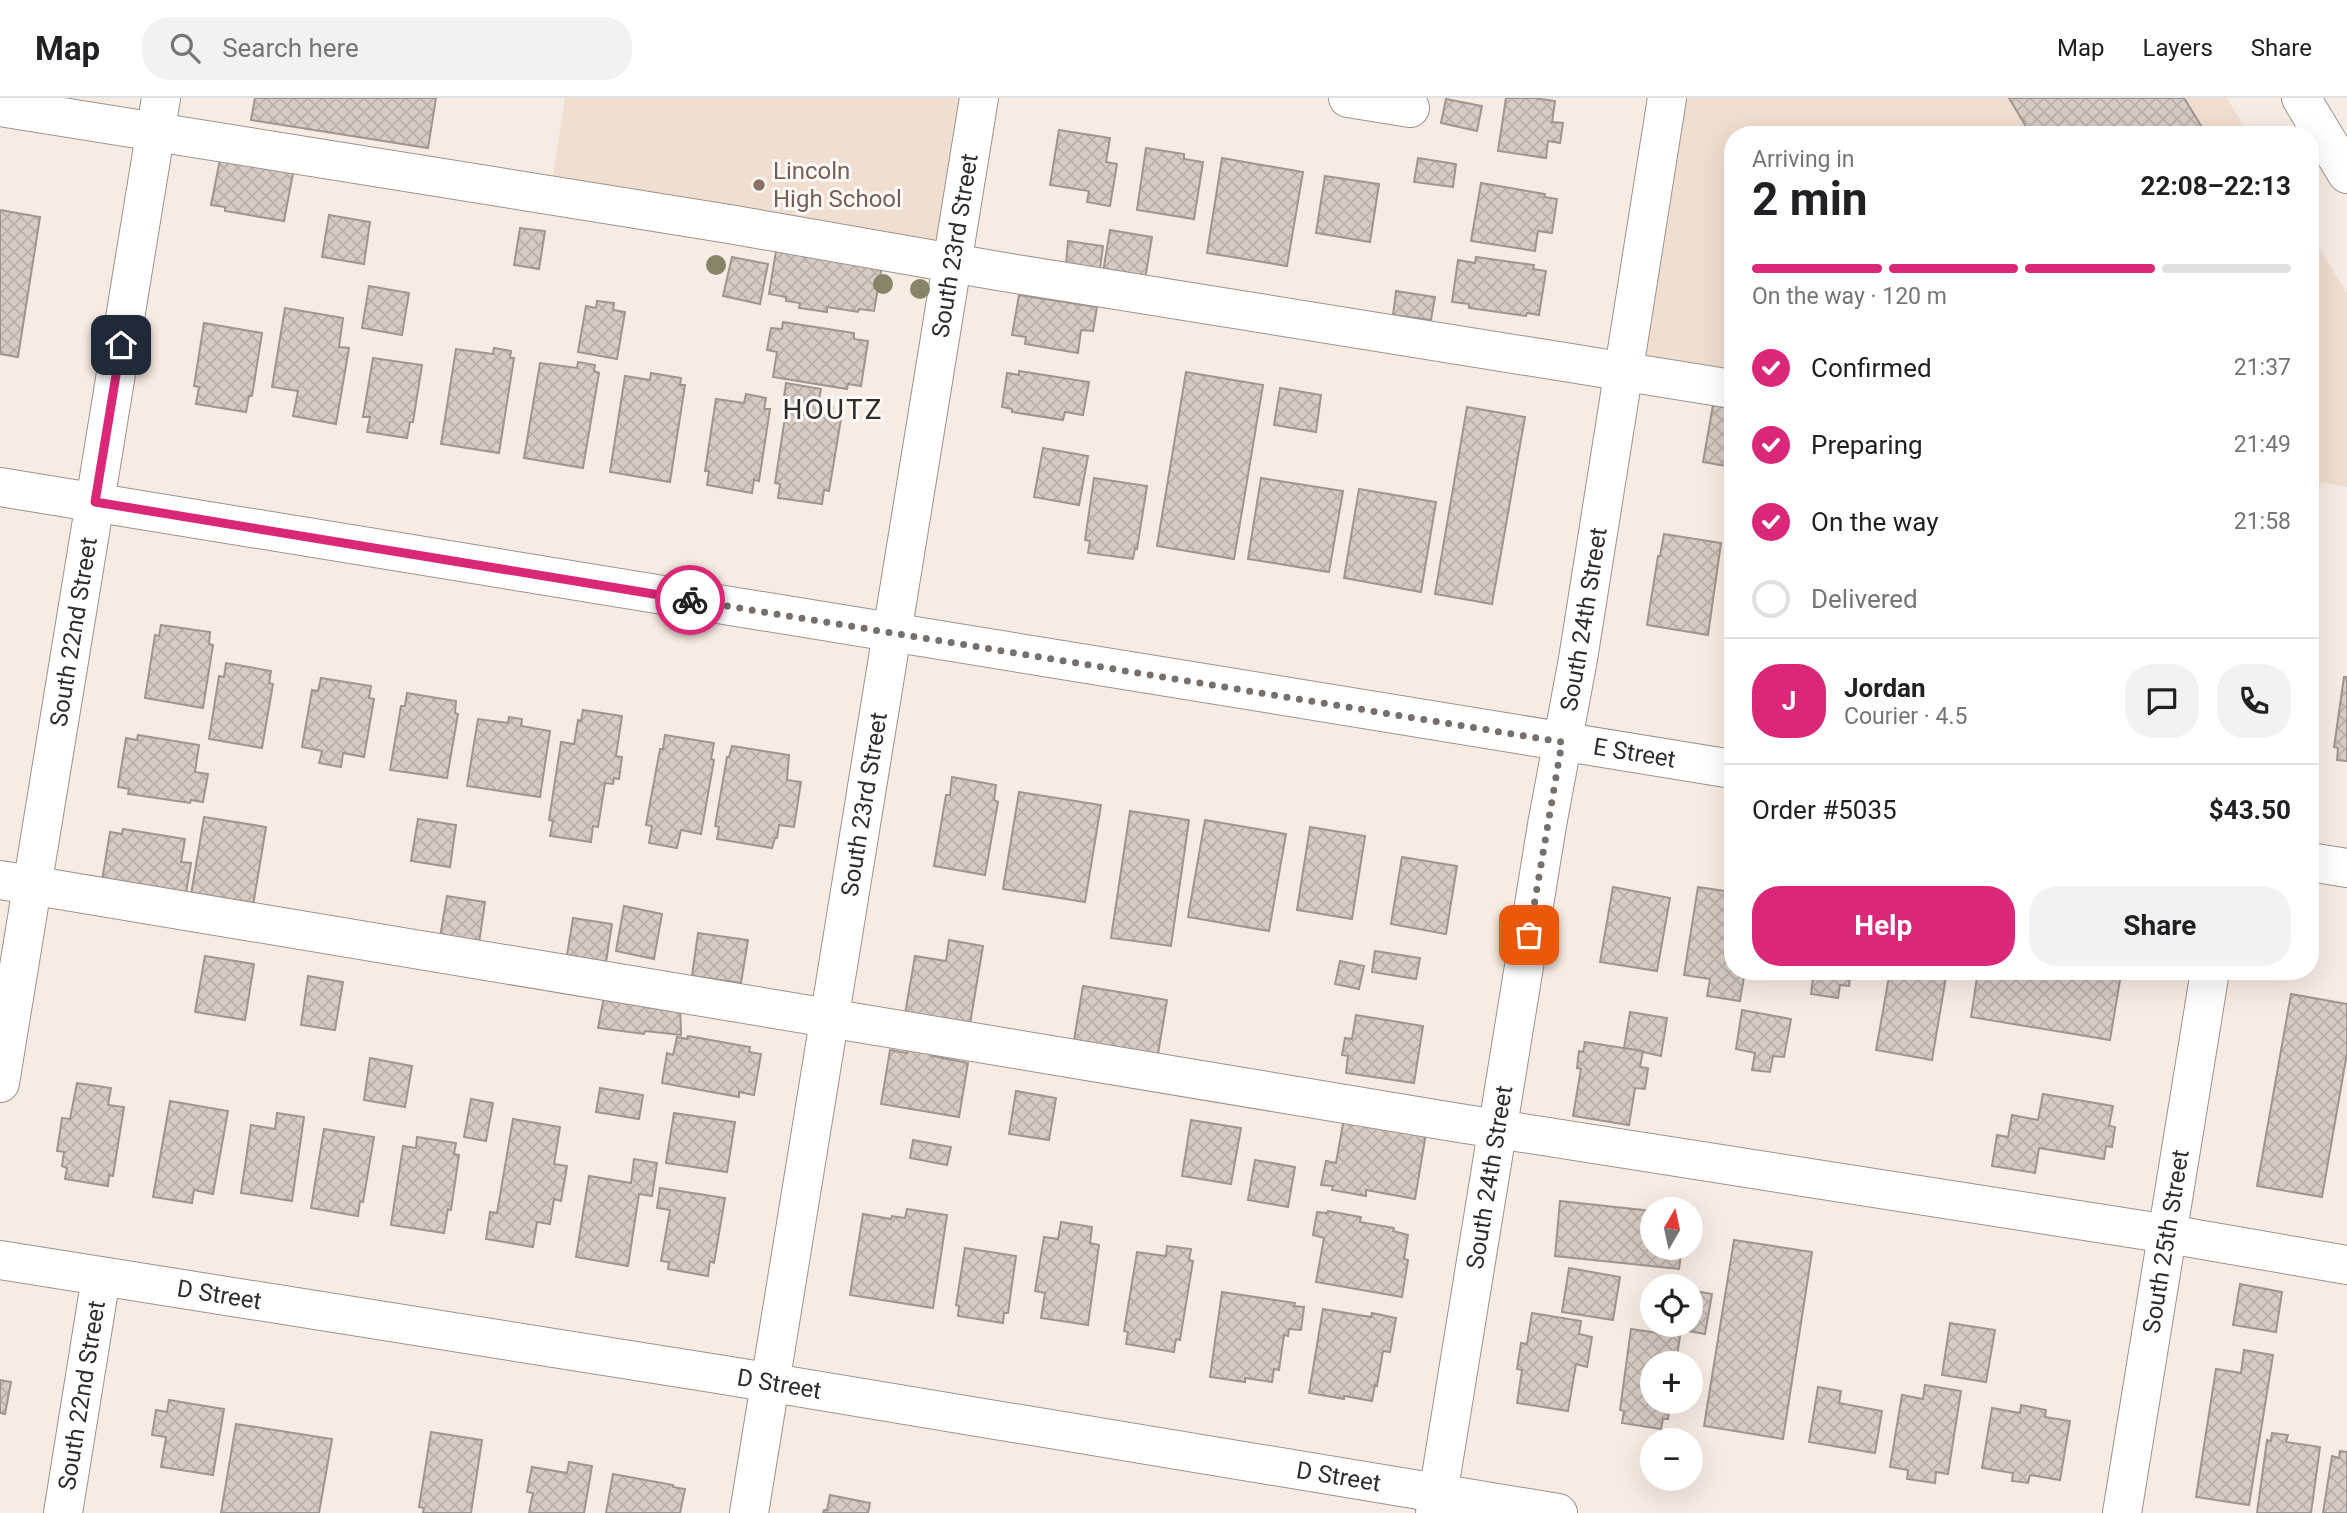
<!DOCTYPE html>
<meta charset="utf-8">
<style>
:root{--surface:#fff;--page:#f2f2f2;--text:#202124;--muted:#757577;--line:#e0e0e0;--accent:#db2777}
body{margin:0;font-family:Roboto,sans-serif;background:var(--page);color:var(--text);height:100vh;display:flex;flex-direction:column;font-size:26px;white-space:nowrap}
*{box-sizing:border-box;margin:0}
p{font-size:23px;color:var(--muted)}
.icon{flex:none;width:38px;height:38px;fill:none;stroke:currentColor;stroke-width:2;stroke-linecap:round;stroke-linejoin:round}
.map{position:relative;flex:1;overflow:hidden}
.drawer{position:absolute;left:1724px;top:28px;width:595px;height:854px;display:flex;flex-direction:column;background:var(--surface);border-radius:28px;box-shadow:0 7px 28px #0002}
.drawer>*{flex:none}
.needle{width:46px;rotate:9deg}
.buttons{position:absolute;left:1640px;top:1099px;display:grid;gap:14px}
.buttons a{display:grid;place-items:center;width:63px;height:63px;border-radius:50%;background:var(--surface);box-shadow:0 7px 28px #0002;font-size:35px}
.pin{position:absolute;display:grid;place-items:center;width:60px;height:60px;color:#fff;margin:-30px;border-radius:14px;box-shadow:0 4px 10px #0006}
.courier{position:absolute;display:grid;place-items:center;width:70px;height:70px;margin:-35px;border:5px solid #db2777;border-radius:50%;background:#fff;color:#222;box-shadow:0 2px 9px #0007}
.headline em{font-style:normal;font-weight:700}
.headline div{display:flex;flex-direction:column-reverse}
.headline{display:flex;align-items:center;justify-content:space-between;height:119px;padding:0 28px}
h1{font-size:46px;font-weight:700;line-height:52px}
.bar{display:grid;grid-template-columns:repeat(4,1fr);gap:10px 7px;align-content:center;height:84px;padding:0 28px}
.bar i{height:9px;border-radius:5px;background:var(--line)}
.bar .current{background:var(--accent)}
.bar p{grid-column:span 4}
.line{display:flex;align-items:center;gap:18px;padding:0 28px;border-top:2px solid var(--line)}
.line div{flex:1}
.round{display:grid;place-items:center;flex:none;width:74px;height:74px;border-radius:28px;background:var(--page)}
ol{padding:0 28px;list-style:none}
li{display:flex;align-items:center;gap:21px;height:77px}
li p{margin-inline-start:auto}
li .icon{padding:7px;border-radius:50%;background:var(--accent);color:#fff;stroke-width:4}
li:last-child{color:var(--muted)}
li i{width:38px;height:38px;border:4px solid var(--line);border-radius:50%}
.cta{display:flex;gap:14px;margin-top:auto;padding:14px 28px}
.cta a{flex:1;height:80px;border-radius:28px;background:var(--accent);color:#fff;font-size:28px;font-weight:700;line-height:80px;text-align:center}
.cta a+a{background:var(--page);color:var(--text)}
header{display:flex;align-items:center;gap:42px;box-sizing:border-box;height:98px;padding:0 35px;background:var(--surface);border-bottom:2px solid var(--line)}
header strong{font-size:33px}
nav{display:flex;gap:38px;margin-inline-start:auto;font-size:24px}
.search{width:490px;height:63px;background:var(--page);display:flex;align-items:center;gap:18px;box-sizing:border-box;padding:0 24px;border-radius:28px;color:var(--muted);font-size:26px}
.map>svg:first-child{display:block}
</style>
<header>
<strong>Map</strong>
<div class="search"><svg class="icon" aria-label="search" viewBox="0 0 24 24"><circle cx="10" cy="10" r="6"/><path d="M15 15l6 6"/></svg>Search here</div>
<nav><a>Map</a><a>Layers</a><a>Share</a></nav>
</header>
<div class="map">
<svg width="2347" height="1415" viewBox="0 0 2347 1415">
<defs>
<pattern id="building-cross-hatch" width="8" height="8" patternUnits="userSpaceOnUse" patternTransform="scale(1.75)"><rect width="8" height="8" fill="#d7ccc3"/><path d="M0 0l8 8M0 8l8-8" fill="none" stroke="#b9afa8"/></pattern>
</defs>
<rect width="100%" height="100%" fill="#f7ece3"/>
<!-- built -->
<g fill="#f0ded0">
<polygon points="565,0 979,0 953,164 550,97"/>
<polygon points="1667,0 2227,0 2249,37 1732,37 1732,291 1622,274"/>
<polygon points="2310,135 2347,195 2347,389 2310,382"/>
</g>
<!-- building -->
<g fill="url(#building-cross-hatch)" stroke="#a0958d" stroke-width="2">
<polygon points="255,0 436,0 428,50 251,22"/>
<polygon points="1506,0 1534,0 1555,3 1552,24 1563,25 1560,45 1548,43 1546,60 1498,53"/>
<polygon points="2009,0 2184,0 2203,31 2194,37 2031,37"/>
<polygon points="1446,1 1482,8 1477,33 1441,25"/>
<polygon points="1059,32 1110,40 1106,64 1117,66 1110,108 1087,104 1089,93 1050,87"/>
<polygon points="1146,50 1184,56 1184,61 1203,64 1194,121 1137,112"/>
<polygon points="1222,60 1303,74 1287,168 1207,155"/>
<polygon points="1418,60 1456,66 1453,89 1414,84"/>
<polygon points="220,61 294,70 284,123 225,113 225,109 211,107"/>
<polygon points="1325,78 1379,86 1370,144 1316,135"/>
<polygon points="1481,85 1545,96 1544,99 1557,101 1552,135 1538,133 1535,153 1471,143"/>
<polygon points="0,112 40,119 18,259 0,256"/>
<polygon points="329,117 370,124 364,166 322,159"/>
<polygon points="520,130 545,133 539,171 514,167"/>
<polygon points="1110,132 1152,139 1145,181 1103,174"/>
<polygon points="1068,143 1103,148 1100,171 1066,167"/>
<polygon points="776,153 882,167 874,213 859,211 858,214 827,209 827,214 799,210 800,205 786,203 786,199 769,196"/>
<polygon points="732,159 768,166 760,206 723,198"/>
<polygon points="1476,159 1534,167 1533,171 1546,173 1539,217 1527,215 1526,218 1469,210 1469,206 1452,204 1458,162 1475,165"/>
<polygon points="369,188 409,195 402,237 362,230"/>
<polygon points="1396,193 1435,199 1431,222 1393,217"/>
<polygon points="1019,197 1097,209 1093,233 1081,232 1078,255 1025,246 1026,239 1012,237"/>
<polygon points="597,203 614,205 613,212 625,214 617,261 578,254 586,208 596,210"/>
<polygon points="285,210 343,220 339,249 349,250 336,326 293,318 298,293 272,289"/>
<polygon points="783,224 854,235 854,241 868,243 861,288 848,286 847,291 773,279 777,254 767,252 771,230 782,231"/>
<polygon points="204,225 262,235 252,298 249,298 246,314 196,306 199,289 194,288"/>
<polygon points="494,250 511,253 510,260 514,260 499,355 441,346 456,251 493,256"/>
<polygon points="373,260 422,267 413,324 410,324 407,340 367,334 370,319 363,319"/>
<polygon points="578,264 595,267 594,273 599,275 583,370 524,360 540,265 577,270"/>
<polygon points="1019,273 1089,284 1083,317 1065,314 1063,322 1012,314 1012,311 1002,309 1007,275 1019,277"/>
<polygon points="1186,274 1263,287 1234,461 1157,448"/>
<polygon points="651,275 681,280 680,287 685,287 670,384 610,374 625,278 650,282"/>
<polygon points="786,285 821,291 818,307 833,309 832,320 841,321 829,393 824,392 822,406 778,400 780,386 775,385 786,313 788,313 789,307 783,306"/>
<polygon points="1280,290 1321,297 1316,334 1274,327"/>
<polygon points="746,296 766,300 764,311 770,311 759,383 754,382 752,395 707,387 709,373 705,373 716,301 744,305"/>
<polygon points="1713,307 1732,310 1732,369 1703,364"/>
<polygon points="1467,309 1525,319 1492,506 1435,496"/>
<polygon points="1043,350 1088,358 1079,407 1034,399"/>
<polygon points="1094,380 1147,388 1137,451 1135,450 1133,461 1088,455 1090,443 1085,442"/>
<polygon points="1261,380 1343,393 1329,474 1248,461"/>
<polygon points="1359,391 1436,404 1421,494 1344,480"/>
<polygon points="1664,436 1721,445 1708,537 1647,527 1658,458 1660,458"/>
<polygon points="161,527 210,534 209,546 213,547 203,610 145,600 155,537 159,538"/>
<polygon points="226,565 271,573 269,585 273,586 262,650 209,641 219,578 224,579"/>
<polygon points="2344,579 2347,579 2347,663 2337,662 2338,650 2334,649"/>
<polygon points="321,580 371,588 369,600 374,601 364,659 343,655 341,669 319,665 322,653 302,649 312,592 318,593"/>
<polygon points="407,595 456,603 455,615 458,616 447,680 390,672 401,608 405,608"/>
<polygon points="583,612 622,618 616,658 622,659 619,681 614,680 613,686 605,685 598,729 593,728 591,744 550,738 553,723 549,722 561,644 574,646 578,622 581,623"/>
<polygon points="509,619 522,621 521,628 550,633 540,699 467,688 478,621 508,625"/>
<polygon points="138,637 199,647 195,674 208,676 203,704 191,702 190,705 128,696 129,691 118,689 126,640 137,642"/>
<polygon points="665,637 714,645 711,661 714,662 701,736 681,732 677,750 649,745 652,728 646,727 660,651 663,651"/>
<polygon points="732,648 789,657 787,682 801,684 794,729 779,727 777,740 775,740 772,750 717,741 719,729 715,728 727,659 729,659"/>
<polygon points="952,679 996,687 994,702 998,704 985,777 934,768 946,697 950,697"/>
<polygon points="1019,694 1101,707 1085,804 1003,791"/>
<polygon points="1130,713 1189,722 1171,848 1111,840"/>
<polygon points="204,719 266,729 253,808 191,797"/>
<polygon points="418,721 456,727 450,769 411,763"/>
<polygon points="1205,722 1286,736 1269,833 1188,819"/>
<polygon points="1310,729 1365,738 1352,821 1297,812"/>
<polygon points="123,731 185,741 181,764 191,765 186,795 102,783 110,734 122,736"/>
<polygon points="1402,759 1457,768 1446,836 1391,826"/>
<polygon points="1613,789 1670,800 1657,873 1600,864"/>
<polygon points="1698,789 1732,794 1732,873 1749,873 1748,878 1744,879 1740,903 1707,898 1710,881 1684,877"/>
<polygon points="447,798 485,804 479,845 440,839"/>
<polygon points="624,808 662,816 654,861 616,853"/>
<polygon points="573,820 612,826 606,864 567,857"/>
<polygon points="698,835 748,842 741,885 692,878"/>
<polygon points="949,842 983,848 970,926 905,916 915,858 946,863"/>
<polygon points="1375,853 1420,860 1416,881 1372,874"/>
<polygon points="205,858 254,866 245,922 195,914"/>
<polygon points="1340,863 1364,868 1359,891 1335,886"/>
<polygon points="1772,873 1851,873 1849,888 1840,887 1838,900 1811,896 1813,881"/>
<polygon points="1890,873 1947,873 1932,962 1876,952"/>
<polygon points="1978,873 2104,873 2121,876 2110,942 1971,919"/>
<polygon points="308,878 343,884 335,932 301,927"/>
<polygon points="1083,888 1167,902 1158,956 1074,942"/>
<polygon points="2291,896 2347,906 2347,955 2322,1099 2257,1088"/>
<polygon points="604,899 648,907 648,910 680,908 681,937 645,933 644,936 598,930"/>
<polygon points="1742,912 1791,921 1784,959 1773,958 1770,974 1752,972 1755,955 1736,951"/>
<polygon points="1630,914 1667,920 1661,958 1624,950"/>
<polygon points="1356,917 1423,928 1414,985 1346,975 1348,958 1342,957 1345,940 1352,941"/>
<polygon points="688,938 750,949 749,954 761,956 754,997 739,994 739,999 662,985 667,955 673,957 677,939 687,941"/>
<polygon points="1585,944 1643,953 1640,969 1648,970 1645,991 1635,990 1629,1027 1573,1018 1581,971 1577,970 1579,953 1583,954"/>
<polygon points="908,948 933,952 932,958 968,965 959,1019 881,1006 890,952 907,955"/>
<polygon points="370,960 412,968 405,1009 364,1002"/>
<polygon points="77,985 111,990 108,1007 124,1009 113,1078 109,1077 108,1088 65,1081 67,1070 62,1068 64,1054 57,1053 62,1020 70,1021"/>
<polygon points="600,990 643,997 639,1021 596,1014"/>
<polygon points="1016,993 1056,1000 1049,1042 1009,1036"/>
<polygon points="2043,996 2113,1008 2109,1028 2115,1029 2112,1049 2106,1048 2104,1061 2039,1050 2035,1075 1992,1068 1997,1037 2008,1039 2012,1017 2038,1022"/>
<polygon points="471,1001 493,1005 486,1043 464,1039"/>
<polygon points="170,1003 228,1013 213,1096 194,1092 192,1105 153,1099"/>
<polygon points="277,1015 304,1019 292,1103 241,1095 251,1027 275,1031"/>
<polygon points="674,1015 735,1024 727,1074 666,1065"/>
<polygon points="1344,1020 1426,1035 1415,1101 1366,1092 1366,1098 1332,1092 1333,1088 1321,1087 1326,1063 1336,1065"/>
<polygon points="513,1021 560,1029 554,1066 567,1068 561,1103 554,1101 550,1126 537,1124 533,1149 486,1141 490,1114 497,1115"/>
<polygon points="1191,1022 1241,1030 1231,1086 1182,1078"/>
<polygon points="324,1031 374,1039 363,1104 360,1103 358,1118 311,1110"/>
<polygon points="417,1039 456,1045 454,1056 459,1057 451,1112 448,1111 444,1135 391,1127 403,1048 416,1050"/>
<polygon points="913,1042 951,1049 947,1067 910,1060"/>
<polygon points="634,1061 657,1065 652,1098 639,1096 628,1168 576,1159 589,1078 631,1085"/>
<polygon points="1255,1062 1295,1069 1288,1109 1248,1102"/>
<polygon points="660,1090 725,1100 714,1165 710,1163 708,1178 668,1171 669,1164 661,1163 670,1112 657,1110"/>
<polygon points="1560,1103 1652,1113 1652,1150 1682,1150 1679,1171 1555,1158"/>
<polygon points="907,1111 947,1117 933,1210 850,1197 863,1116 891,1121 892,1118 905,1120"/>
<polygon points="1328,1113 1361,1119 1360,1124 1394,1130 1393,1133 1408,1137 1404,1161 1408,1162 1402,1199 1316,1184 1324,1140 1313,1137 1317,1114 1328,1115"/>
<polygon points="1061,1124 1092,1129 1090,1145 1099,1147 1088,1227 1041,1220 1045,1195 1035,1193 1044,1139 1058,1141"/>
<polygon points="1734,1142 1812,1154 1783,1341 1704,1328"/>
<polygon points="1167,1148 1191,1151 1189,1162 1193,1163 1180,1242 1176,1241 1174,1254 1126,1246 1128,1234 1124,1233 1137,1154 1166,1158"/>
<polygon points="965,1150 1016,1158 1008,1215 1004,1215 1003,1225 958,1218 959,1208 956,1207"/>
<polygon points="1569,1170 1620,1179 1613,1222 1562,1214"/>
<polygon points="2240,1186 2282,1194 2276,1234 2233,1227"/>
<polygon points="1690,1192 1712,1196 1705,1236 1656,1227 1690,1227"/>
<polygon points="1222,1194 1295,1205 1294,1208 1304,1209 1301,1232 1289,1231 1288,1238 1284,1237 1279,1272 1274,1271 1272,1284 1245,1280 1245,1284 1210,1279"/>
<polygon points="1323,1211 1371,1219 1372,1215 1396,1220 1390,1254 1383,1253 1377,1288 1375,1287 1372,1303 1344,1298 1344,1301 1309,1295"/>
<polygon points="1532,1215 1581,1223 1579,1236 1592,1239 1587,1269 1576,1266 1568,1313 1517,1305 1522,1272 1517,1271 1521,1245 1527,1246"/>
<polygon points="1950,1225 1995,1232 1986,1284 1942,1277"/>
<polygon points="1631,1231 1680,1238 1676,1265 1652,1265 1652,1304 1670,1304 1668,1321 1663,1321 1661,1331 1622,1325 1624,1313 1620,1312"/>
<polygon points="2244,1252 2273,1257 2249,1407 2196,1399 2216,1271 2241,1275"/>
<polygon points="0,1282 11,1284 5,1316 0,1315"/>
<polygon points="1925,1287 1961,1293 1948,1376 1936,1374 1935,1385 1907,1381 1908,1372 1890,1369 1902,1297 1923,1301"/>
<polygon points="1818,1289 1841,1293 1839,1305 1882,1313 1875,1355 1809,1344"/>
<polygon points="169,1302 224,1311 213,1377 161,1369 166,1339 152,1337 156,1312 167,1314"/>
<polygon points="2021,1307 2046,1312 2045,1319 2070,1323 2060,1382 2030,1377 2028,1385 2012,1383 2013,1375 1982,1370 1992,1310 2020,1315"/>
<polygon points="236,1326 332,1341 319,1415 221,1415"/>
<polygon points="431,1334 482,1342 471,1415 423,1415 424,1410 419,1409"/>
<polygon points="2272,1335 2288,1337 2286,1344 2320,1349 2311,1415 2257,1415 2267,1342 2271,1343"/>
<polygon points="2340,1353 2347,1354 2347,1415 2323,1415 2332,1358 2339,1360"/>
<polygon points="569,1364 592,1368 584,1415 529,1415 533,1395 527,1394 532,1369 567,1375"/>
<polygon points="613,1376 673,1387 673,1389 685,1391 680,1415 606,1415"/>
<polygon points="830,1397 870,1405 868,1415 823,1415 824,1412 827,1412"/>
</g>
<g fill="none" stroke-linecap="round" stroke-linejoin="round">
<!-- minor casing -->
<g stroke="#9c928a" stroke-width="40">
<g id="minor">
<polyline points="1348,0 1410,10"/>
<polyline points="0,9 729,126 998,173 1732,291"/>
<path id="s1" d="M 0,389 L 1732,671"/>
<polyline points="2310,764 2347,770"/>
<polyline points="0,782 1453,1024 2168,1136 2347,1167"/>
<path id="s2" d="M 0,985 L 161,0"/>
<path id="s3" d="M 0,1162 L 724,1277 L 1558,1415"/>
<path id="s4" d="M 63,1415 L 101,1179"/>
<path id="s5" d="M 749,1415 L 979,0"/>
<path id="s6" d="M 1435,1415 L 1547,727 L 1578,561 L 1667,0"/>
<path id="s7" d="M 2122,1415 L 2210,873"/>
</g>
</g>
<!-- major casing -->
<g stroke="#9c928a" stroke-width="40">
<polyline id="major" points="2301,0 2347,76"/>
</g>
<!-- minor -->
<use href="#minor" stroke="#fff" stroke-width="38"/>
<!-- major -->
<use href="#major" stroke="#fff" stroke-width="38"/>
</g>
<!-- trees -->
<g fill="#878467">
<circle cx="716" cy="167" r="10"/>
<circle cx="883" cy="186" r="10"/>
<circle cx="920" cy="191" r="10"/>
</g>
<g fill="none" stroke-linecap="round" stroke-linejoin="round">
<!-- done -->
<polyline stroke="#766f6a" stroke-width="7" stroke-dasharray="0 12.6" points="690,502 1562,644 1529,837"/>
<!-- route -->
<polyline stroke="#db2777" stroke-width="9" points="121,247 95,404 690,502"/>
</g>
<!-- markers -->
<circle fill="#8d6e63" stroke="#fefbf9" stroke-width="2.5" cx="759" cy="87" r="7"/>
<g text-anchor="middle" dominant-baseline="central" stroke-width="6" stroke-linejoin="round" paint-order="stroke">
<!-- education labels -->
<g font-size="24" fill="#785e54" stroke="#fefbf9" text-anchor="start">
<text x="773" y="73">Lincoln<tspan x="773" dy="28">High School</tspan></text>
</g>
<!-- street labels -->
<g font-size="24" fill="#302c29" stroke="#fefbf9">
<text stroke="none"><textPath href="#s5" startOffset="1284">South 23rd Street</textPath></text>
<text stroke="none"><textPath href="#s6" startOffset="906">South 24th Street</textPath></text>
<text stroke="none"><textPath href="#s2" startOffset="457">South 22nd Street</textPath></text>
<text stroke="none"><textPath href="#s1" startOffset="1656">E Street</textPath></text>
<text stroke="none"><textPath href="#s5" startOffset="718">South 23rd Street</textPath></text>
<text stroke="none"><textPath href="#s6" startOffset="340">South 24th Street</textPath></text>
<text stroke="none"><textPath href="#s7" startOffset="275">South 25th Street</textPath></text>
<text stroke="none"><textPath href="#s3" startOffset="222">D Street</textPath></text>
<text stroke="none"><textPath href="#s3" startOffset="789">D Street</textPath></text>
<text stroke="none"><textPath href="#s4" startOffset="119">South 22nd Street</textPath></text>
<text stroke="none"><textPath href="#s3" startOffset="1356">D Street</textPath></text>
</g>
<!-- quarter labels -->
<g font-size="28" letter-spacing="2" fill="#302c29" stroke="#fefbf9">
<text x="833" y="311">HOUTZ</text>
</g>
</g>
</svg>
<div class="buttons">
<a><svg class="needle" viewBox="-14 -14 28 28"><path d="M0-13l5 13h-10z" fill="#e53935"/><path d="M0 13l5-13h-10z" fill="#757577"/></svg></a>
<a><svg class="icon" aria-label="locate" viewBox="0 0 24 24"><circle cx="12" cy="12" r="6"/><path d="M12 2v4M12 18v4M2 12h4M18 12h4"/></svg></a>
<a>+</a>
<a>−</a>
</div>
<div class="pin" style="left:1529px;top:837px;background:#ea580c"><svg class="icon" aria-label="bag" viewBox="0 0 24 24"><path d="M5 8h14l-1 12H6zM9 8a3 3 0 0 1 6 0"/></svg></div>
<div class="pin" style="left:121px;top:247px;background:#1f2937"><svg class="icon" aria-label="home" viewBox="0 0 24 24"><path d="M3 11l9-7 9 7M6 9v11h12V9"/></svg></div>
<div class="courier" style="left:690px;top:502px"><svg class="icon" aria-label="bike" viewBox="0 0 24 24"><circle cx="6" cy="16" r="4"/><circle cx="18" cy="16" r="4"/><path d="M6 16l4-8h5l3 8M10 8l3 8H6M13 5h3"/></svg></div>
<section class="drawer">
<div class="headline"><div><h1>2 min</h1><p>Arriving in</p></div><em>22:08–22:13</em></div>
<div class="bar"><i class="current"></i><i class="current"></i><i class="current"></i><i></i><p>On the way · 120 m</p></div>
<ol>
<li><svg class="icon" aria-label="check" viewBox="0 0 24 24"><path d="M5 12l5 5 9-10"/></svg>Confirmed<p>21:37</p></li>
<li><svg class="icon" aria-label="check" viewBox="0 0 24 24"><path d="M5 12l5 5 9-10"/></svg>Preparing<p>21:49</p></li>
<li><svg class="icon" aria-label="check" viewBox="0 0 24 24"><path d="M5 12l5 5 9-10"/></svg>On the way<p>21:58</p></li>
<li><i></i>Delivered</li>
</ol>
<div class="line" style="height:126px"><b class="round" style="background:var(--accent);color:#fff">J</b><div><b>Jordan</b><p>Courier · 4.5</p></div><a class="round"><svg class="icon" aria-label="chat" viewBox="0 0 24 24"><path d="M4 5h16v11H9l-5 4z"/></svg></a><a class="round"><svg class="icon" aria-label="phone" viewBox="0 0 24 24"><path d="M5 4h4l2 5-3 2q2 4 5 5l2-3 5 2v4C11 20 4 13 5 4z"/></svg></a></div>
<div class="line" style="height:91px"><div>Order #5035</div><b>$43.50</b></div>
<div class="cta"><a>Help</a><a>Share</a></div>
</section>
</div>
